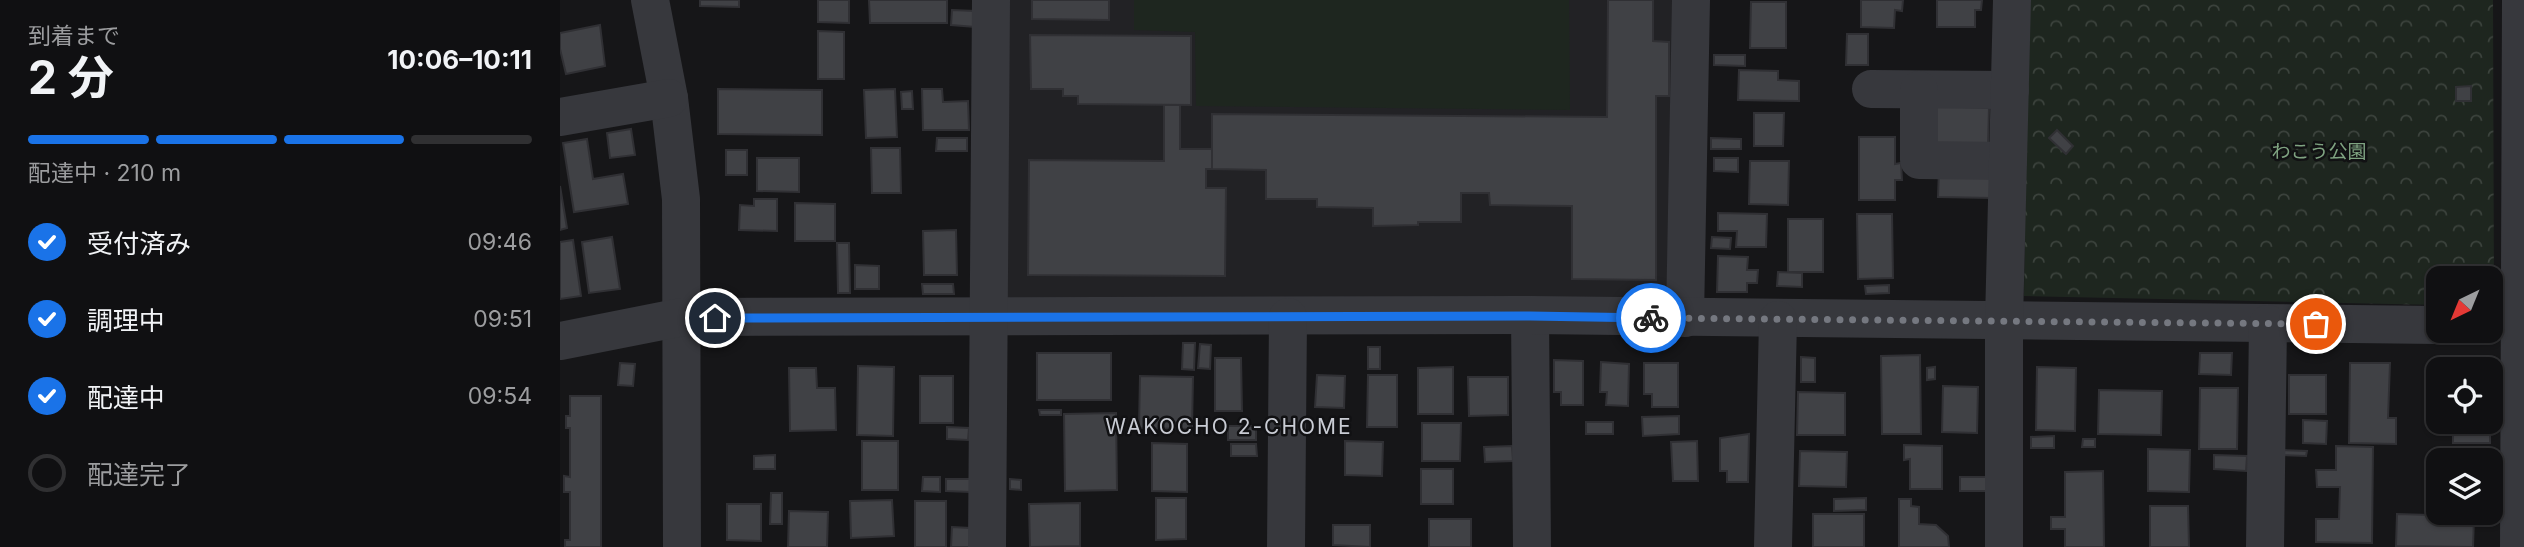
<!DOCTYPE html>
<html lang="ja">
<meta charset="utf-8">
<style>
:root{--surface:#101012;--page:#1e1e20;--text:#f1f3f6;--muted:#9c9d9f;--line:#303032;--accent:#1a73e8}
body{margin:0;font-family:Inter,"Noto Sans JP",sans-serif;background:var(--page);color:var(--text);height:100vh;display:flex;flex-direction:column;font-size:26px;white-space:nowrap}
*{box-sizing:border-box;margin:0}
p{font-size:23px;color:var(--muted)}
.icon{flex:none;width:38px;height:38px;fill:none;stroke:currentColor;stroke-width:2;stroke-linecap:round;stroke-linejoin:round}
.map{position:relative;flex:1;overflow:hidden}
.details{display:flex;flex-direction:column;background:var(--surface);width:560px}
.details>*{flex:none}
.needle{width:46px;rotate:223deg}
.tools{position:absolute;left:1866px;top:266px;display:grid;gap:14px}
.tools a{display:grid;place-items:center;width:77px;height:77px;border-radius:14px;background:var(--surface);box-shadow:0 2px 5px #0004,0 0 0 2px var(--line);font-size:35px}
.pin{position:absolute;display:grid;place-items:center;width:60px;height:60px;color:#fff;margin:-30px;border:4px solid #fff;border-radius:50%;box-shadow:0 2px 7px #0007}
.courier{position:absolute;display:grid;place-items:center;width:70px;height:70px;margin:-35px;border:5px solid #1a73e8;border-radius:50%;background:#fff;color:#222;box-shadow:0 2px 9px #0007}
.overview em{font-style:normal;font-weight:700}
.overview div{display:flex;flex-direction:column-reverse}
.overview{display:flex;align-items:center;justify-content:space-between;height:119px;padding:0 28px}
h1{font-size:46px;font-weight:700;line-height:52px}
.bar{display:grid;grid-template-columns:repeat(4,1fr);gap:10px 7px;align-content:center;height:84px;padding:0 28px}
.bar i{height:9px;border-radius:5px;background:var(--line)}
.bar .current{background:var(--accent)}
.bar p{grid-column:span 4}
ol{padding:0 28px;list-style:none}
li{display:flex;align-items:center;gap:21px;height:77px}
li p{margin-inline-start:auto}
li .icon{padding:7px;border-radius:50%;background:var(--accent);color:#fff;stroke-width:4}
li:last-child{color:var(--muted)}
li i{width:38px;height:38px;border:4px solid var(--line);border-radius:50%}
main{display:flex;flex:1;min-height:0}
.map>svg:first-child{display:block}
</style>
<main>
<section class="details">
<div class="overview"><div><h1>2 分</h1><p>到着まで</p></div><em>10:06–10:11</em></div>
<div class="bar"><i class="current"></i><i class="current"></i><i class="current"></i><i></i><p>配達中 · 210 m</p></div>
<ol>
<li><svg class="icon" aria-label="check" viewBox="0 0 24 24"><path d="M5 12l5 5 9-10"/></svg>受付済み<p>09:46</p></li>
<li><svg class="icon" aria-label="check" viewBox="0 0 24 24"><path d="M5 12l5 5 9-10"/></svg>調理中<p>09:51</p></li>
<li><svg class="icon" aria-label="check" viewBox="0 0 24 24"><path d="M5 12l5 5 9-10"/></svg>配達中<p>09:54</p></li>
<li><i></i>配達完了</li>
</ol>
</section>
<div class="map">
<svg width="1964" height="547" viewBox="0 0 1964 547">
<defs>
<pattern id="forest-crowns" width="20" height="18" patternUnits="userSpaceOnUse" patternTransform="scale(1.75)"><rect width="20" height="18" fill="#1e261f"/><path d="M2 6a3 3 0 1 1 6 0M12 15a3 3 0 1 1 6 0" fill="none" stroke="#3c433d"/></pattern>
</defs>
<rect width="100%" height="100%" fill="#161618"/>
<!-- built -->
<polygon fill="#222225" points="446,0 1115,0 1111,298 437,300"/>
<!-- forest -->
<polygon fill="url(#forest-crowns)" points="1468,0 1933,0 1934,306 1930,306 1930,278 1878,278 1878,305 1464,296"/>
<!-- pitch -->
<polygon fill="#1e261f" points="574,0 1009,0 1010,110 636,106 635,32 574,30"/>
<!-- building -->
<g fill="#404145" stroke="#303034" stroke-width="2">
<polygon points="140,0 179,0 179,7 140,6"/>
<polygon points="258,0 289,0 289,23 258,22"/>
<polygon points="309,0 387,0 387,23 310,23"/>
<polygon points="472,0 549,0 549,20 472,19"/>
<polygon points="1048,0 1093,0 1093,41 1109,42 1109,96 1096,96 1096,280 1012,279 1012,206 930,205 929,193 901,193 901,222 858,222 858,225 813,226 813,208 757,207 757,199 706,199 706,170 652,169 652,114 1047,117"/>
<polygon points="1301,0 1343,0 1342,11 1335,10 1334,28 1301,27"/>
<polygon points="1377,0 1422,0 1421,10 1415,10 1415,27 1377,27"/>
<polygon points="1191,2 1226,2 1226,48 1190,48"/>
<polygon points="392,10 415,11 415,27 391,25"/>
<polygon points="40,25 45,66 6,74 0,49 0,33"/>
<polygon points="258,31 284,32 284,79 258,79"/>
<polygon points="1287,34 1308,34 1308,65 1286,65"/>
<polygon points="470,35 631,36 631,105 518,104 518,96 503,96 503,89 471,89"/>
<polygon points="1154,55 1185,55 1185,66 1154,65"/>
<polygon points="1179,70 1218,71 1218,80 1239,81 1239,101 1178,100"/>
<polygon points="1911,86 1911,101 1896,101 1896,87"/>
<polygon points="158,89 262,90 262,135 158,134"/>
<polygon points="335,89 337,137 306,138 304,90"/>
<polygon points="362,89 382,89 383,102 408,101 409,130 363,130"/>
<polygon points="352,91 353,109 342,109 341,92"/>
<polygon points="604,105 620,105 620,149 652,149 652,169 646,169 646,188 666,188 665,276 468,275 469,160 604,161"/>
<polygon points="1376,106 1429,108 1428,147 1375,145"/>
<polygon points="1194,113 1224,113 1223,146 1194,146"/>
<polygon points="71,129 75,155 50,158 47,133"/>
<polygon points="1497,130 1513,146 1506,154 1489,138"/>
<polygon points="1299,137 1335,137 1335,164 1341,163 1342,180 1335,180 1335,200 1299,200"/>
<polygon points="377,138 407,138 407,151 376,151"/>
<polygon points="1151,138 1181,139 1181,149 1151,149"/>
<polygon points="27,139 33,179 63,174 68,204 14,212 3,143"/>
<polygon points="311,148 340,148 341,193 312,193"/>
<rect x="166" y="150" width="21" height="25"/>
<polygon points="197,158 239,158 239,192 197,191"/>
<polygon points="1154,158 1178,158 1178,172 1154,171"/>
<polygon points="1190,161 1229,161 1228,205 1189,204"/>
<polygon points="1379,169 1433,170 1433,198 1378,197"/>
<polygon points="0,186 7,228 0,230"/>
<polygon points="194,199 217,199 217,231 179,230 180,205 194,206"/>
<polygon points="235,203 275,204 275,241 235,241"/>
<polygon points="1158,213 1207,214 1206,247 1176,247 1177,231 1158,231"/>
<polygon points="1297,214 1332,214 1333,278 1298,279"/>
<rect x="1228" y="219" width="35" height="53"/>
<polygon points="396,230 397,275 364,275 363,231"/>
<polygon points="52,237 60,289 29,293 22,242"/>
<polygon points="1152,237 1171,238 1170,249 1151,248"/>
<polygon points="13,240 21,296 0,299 0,242"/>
<polygon points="277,243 289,243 290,293 278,293"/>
<polygon points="1158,256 1188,257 1187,270 1198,270 1197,283 1187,283 1187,292 1157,292"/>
<polygon points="295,265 319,266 319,289 295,289"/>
<polygon points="1218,272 1242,273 1242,287 1217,286"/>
<polygon points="362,284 393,284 394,294 363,294"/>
<polygon points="1329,285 1329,293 1306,294 1305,286"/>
<polygon points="623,343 635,343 634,370 622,369"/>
<polygon points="640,344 651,345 650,369 638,368"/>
<rect x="808" y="347" width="12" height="22"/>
<rect x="477" y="353" width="74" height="47"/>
<polygon points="1640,353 1672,353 1671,375 1639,374"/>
<polygon points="1360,355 1361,434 1322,434 1321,356"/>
<polygon points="1241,357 1255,358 1255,382 1241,382"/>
<polygon points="655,358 681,358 682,411 655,411"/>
<polygon points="1905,358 1906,369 1887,369 1887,359"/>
<polygon points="994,360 1023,361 1023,405 1001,405 1001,392 994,392"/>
<polygon points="1041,362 1069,364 1068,406 1046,405 1047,392 1040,392"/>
<polygon points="60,363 75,364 73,386 58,385"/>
<polygon points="1084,363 1118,363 1118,407 1092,407 1092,394 1084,394"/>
<polygon points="1790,363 1830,363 1828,418 1836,418 1836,444 1789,443"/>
<polygon points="298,366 334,367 333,436 297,435"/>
<polygon points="893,367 893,414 858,414 858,368"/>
<polygon points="1375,367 1375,379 1367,380 1367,368"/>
<polygon points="1477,367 1516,368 1515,431 1476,430"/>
<polygon points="229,368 256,368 257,388 275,388 276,430 230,431"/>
<polygon points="757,375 785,376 784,408 755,407"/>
<polygon points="808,375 837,375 837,427 807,427"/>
<rect x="1729" y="375" width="37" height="39"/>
<rect x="360" y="376" width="33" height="47"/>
<polygon points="580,376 633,377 632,429 579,428"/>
<polygon points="908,377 948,377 948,415 909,416"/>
<polygon points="1383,386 1418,387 1417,433 1382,432"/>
<polygon points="1640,388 1678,388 1677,449 1639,449"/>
<polygon points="1539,390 1602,391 1601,435 1538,434"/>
<polygon points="1238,392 1285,393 1285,435 1237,435"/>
<polygon points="10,396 41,396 41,547 5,547 5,540 10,540 10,492 4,492 4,476 10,477 10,428 6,428 6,416 10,416"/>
<polygon points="479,410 501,410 501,415 480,415"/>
<polygon points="556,413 557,490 505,491 504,414"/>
<polygon points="1119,416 1119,434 1083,436 1082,417"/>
<polygon points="1743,420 1767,421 1766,444 1743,443"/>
<rect x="1026" y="422" width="27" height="12"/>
<polygon points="1889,422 1930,422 1930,443 1893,443 1893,427 1889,427"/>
<polygon points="862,423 901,423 900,461 862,461"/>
<rect x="668" y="426" width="28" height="14"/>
<polygon points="387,427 409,428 408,440 387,439"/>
<polygon points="1189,434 1188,482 1167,482 1167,471 1160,471 1160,438"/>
<polygon points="1494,436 1494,448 1471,448 1471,437"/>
<polygon points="1523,439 1535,439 1535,447 1522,447"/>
<rect x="302" y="441" width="36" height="49"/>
<polygon points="785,441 823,442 822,476 785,475"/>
<polygon points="1137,441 1138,481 1113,481 1111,442"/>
<polygon points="592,443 627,444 627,492 592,491"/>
<polygon points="671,444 696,444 697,456 671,456"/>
<polygon points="1344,445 1382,446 1382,489 1350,489 1350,459 1344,460"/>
<polygon points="952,446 953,461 925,462 924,447"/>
<polygon points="1776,446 1813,447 1812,543 1756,542 1756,519 1779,519 1780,487 1757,487 1756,470 1776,470"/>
<polygon points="1588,449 1630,450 1629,492 1588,491"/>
<polygon points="1721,450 1747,451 1746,456 1721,455"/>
<polygon points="1240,451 1287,452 1286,487 1239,486"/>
<polygon points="215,455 215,469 194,469 194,456"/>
<polygon points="1654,455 1687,456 1686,471 1654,469"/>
<rect x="861" y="469" width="32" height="35"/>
<polygon points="1543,471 1544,547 1505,547 1505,529 1491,529 1491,517 1505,517 1505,472"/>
<polygon points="363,477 380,477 380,492 362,491"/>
<rect x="1400" y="477" width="30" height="14"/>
<polygon points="386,479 410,479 410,492 386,491"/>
<polygon points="450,479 461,480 461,490 450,489"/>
<polygon points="211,493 222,493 222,524 210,524"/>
<polygon points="596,498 626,498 626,539 596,540"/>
<polygon points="1306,498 1306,510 1274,511 1274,499"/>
<polygon points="1339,499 1351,499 1351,506 1359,507 1359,524 1376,525 1388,536 1389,547 1339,547"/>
<polygon points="332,500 334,536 291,538 290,501"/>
<rect x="355" y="501" width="31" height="46"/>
<polygon points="520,503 520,546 470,547 469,504"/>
<polygon points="167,504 201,504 201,541 167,540"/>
<polygon points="1590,506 1628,506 1629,547 1590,547"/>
<polygon points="1870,509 1878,509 1878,513 1885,513 1885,516 1914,517 1913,547 1836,546 1837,514 1870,515"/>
<polygon points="229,511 268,512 267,547 228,547"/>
<rect x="1253" y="514" width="51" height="33"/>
<rect x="869" y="519" width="42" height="28"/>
<polygon points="773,525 810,525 810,547 773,545"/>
<polygon points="392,527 410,528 410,547 391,547"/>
</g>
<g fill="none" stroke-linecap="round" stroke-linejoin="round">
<!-- minor -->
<g stroke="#37383d" stroke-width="38">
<polyline points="90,0 109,98 121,199 122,547"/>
<polyline points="1311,89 1450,90"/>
<polyline points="1359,90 1359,160 1448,161"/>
<polyline points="0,117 109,98"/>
<polyline points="970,315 972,547"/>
<polyline points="1125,318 1131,0"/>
<polyline points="0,341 122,317 970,315 1878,325"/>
<polyline points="427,547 431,0"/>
<polyline points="726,547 728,317"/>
<polyline points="1213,547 1218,320"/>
<polyline points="1444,547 1444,321 1452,0"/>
<polyline points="1705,547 1708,324"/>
<polyline points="1959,547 1961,0"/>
</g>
</g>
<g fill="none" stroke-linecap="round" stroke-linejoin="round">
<!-- done -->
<polyline stroke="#757880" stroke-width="7" stroke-dasharray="0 12.6" points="1091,318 1756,324"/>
<!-- route -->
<polyline stroke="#1a73e8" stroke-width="9" points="155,318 970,316 1091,318"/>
</g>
<g text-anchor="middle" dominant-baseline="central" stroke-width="5" stroke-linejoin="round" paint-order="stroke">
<!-- park labels -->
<g font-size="19" fill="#7fa381" stroke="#111113">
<text x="1759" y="151">わこう公園</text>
</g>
<!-- neighbourhood labels -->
<g font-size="21" letter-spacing="2" fill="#c9ccd4" stroke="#111113">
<text x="669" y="426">WAKOCHO 2-CHOME</text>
</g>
</g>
</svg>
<div class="tools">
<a><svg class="needle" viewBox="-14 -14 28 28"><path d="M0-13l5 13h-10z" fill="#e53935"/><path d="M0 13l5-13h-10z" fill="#9c9d9f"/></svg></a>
<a><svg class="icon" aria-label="locate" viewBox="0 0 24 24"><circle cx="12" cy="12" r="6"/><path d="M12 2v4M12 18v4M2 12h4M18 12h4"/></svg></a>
<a><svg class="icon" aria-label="layers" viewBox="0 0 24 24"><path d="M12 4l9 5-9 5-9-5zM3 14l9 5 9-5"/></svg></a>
</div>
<div class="pin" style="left:1756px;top:324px;background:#ea580c"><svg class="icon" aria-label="bag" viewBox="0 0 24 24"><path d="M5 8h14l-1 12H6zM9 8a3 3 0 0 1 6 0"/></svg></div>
<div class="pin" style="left:155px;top:318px;background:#1f2937"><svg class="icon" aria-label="home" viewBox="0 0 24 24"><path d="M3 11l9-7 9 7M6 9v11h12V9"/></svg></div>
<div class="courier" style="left:1091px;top:318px"><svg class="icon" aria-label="bike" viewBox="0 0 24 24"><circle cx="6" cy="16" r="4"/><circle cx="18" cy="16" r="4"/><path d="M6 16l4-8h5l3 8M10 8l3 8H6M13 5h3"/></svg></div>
</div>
</main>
